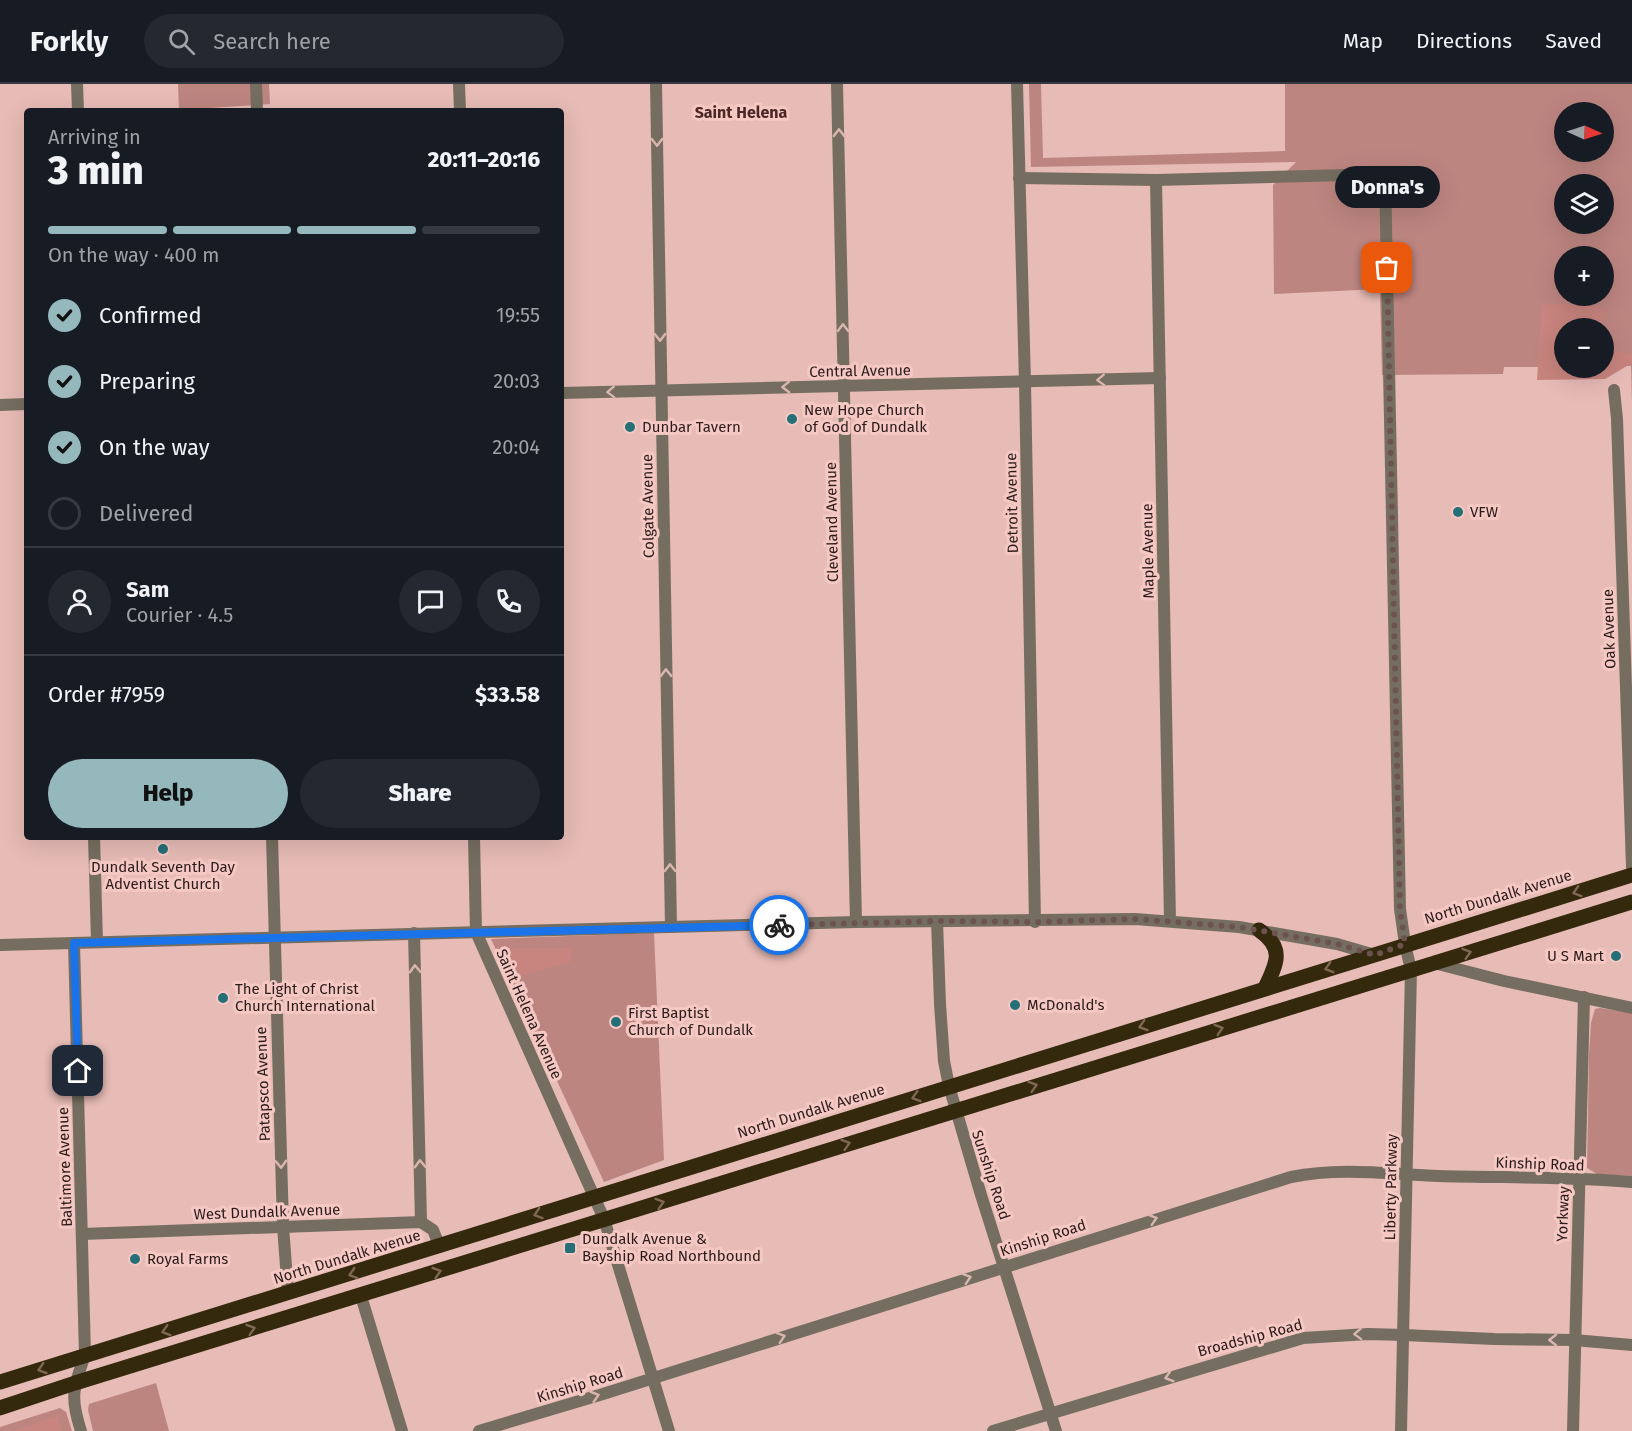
<!DOCTYPE html>
<meta charset="utf-8">
<style>
:root{--surface:#171b24;--page:#242831;--text:#f1f3f6;--muted:#9ea1a6;--line:#363941;--accent:#95b8bd}
body{margin:0;font-family:"Fira Sans",sans-serif;background:var(--page);color:var(--text);height:100vh;display:flex;flex-direction:column;font-size:22px;white-space:nowrap}
*{box-sizing:border-box;margin:0}
p{font-size:20px;color:var(--muted)}
.icon{flex:none;width:33px;height:33px;fill:none;stroke:currentColor;stroke-width:2;stroke-linecap:round;stroke-linejoin:round}
.map{position:relative;flex:1;overflow:hidden}
.details{position:absolute;left:24px;top:24px;width:540px;height:732px;display:flex;flex-direction:column;background:var(--surface);border-radius:6px;box-shadow:0 6px 24px #0002}
.details>*{flex:none}
.needle{width:39px;rotate:93deg}
.buttons{position:absolute;left:1554px;top:18px;display:grid;gap:12px}
.buttons a{display:grid;place-items:center;width:60px;height:60px;border-radius:50%;background:var(--surface);box-shadow:0 6px 24px #0002;font-size:30px}
.pin{position:absolute;display:grid;place-items:center;width:51px;height:51px;color:#fff;margin:-26px;border-radius:12px;box-shadow:0 3px 9px #0006}
.courier{position:absolute;display:grid;place-items:center;width:60px;height:60px;margin:-30px;border:4px solid #1a73e8;border-radius:50%;background:#fff;color:#222;box-shadow:0 2px 8px #0007}
.bubble{position:absolute;height:42px;border-radius:21px;background:var(--surface);box-shadow:0 6px 24px #0002;font-size:20px;font-weight:800;line-height:42px;text-align:center}
.head em{font-style:normal;font-weight:800}
.head div{display:flex;flex-direction:column-reverse}
.head{display:flex;align-items:center;justify-content:space-between;height:102px;padding:0 24px}
h1{font-size:39px;font-weight:800;line-height:45px}
.bar{display:grid;grid-template-columns:repeat(4,1fr);gap:9px 6px;align-content:center;height:72px;padding:0 24px}
.bar i{height:8px;border-radius:4px;background:var(--line)}
.bar .selected{background:var(--accent)}
.bar p{grid-column:span 4}
.line{display:flex;align-items:center;gap:15px;padding:0 24px;border-top:2px solid var(--line)}
.line div{flex:1}
.round{display:grid;place-items:center;flex:none;width:63px;height:63px;border-radius:32px;background:var(--page)}
ol{padding:0 24px;list-style:none}
li{display:flex;align-items:center;gap:18px;height:66px}
li p{margin-inline-start:auto}
li .icon{padding:6px;border-radius:50%;background:var(--accent);color:#111;stroke-width:4}
li:last-child{color:var(--muted)}
li i{width:33px;height:33px;border:3px solid var(--line);border-radius:50%}
.button{display:flex;gap:12px;margin-top:auto;padding:12px 24px}
.button a{flex:1;height:69px;border-radius:36px;background:var(--accent);color:#111;font-size:24px;font-weight:800;line-height:69px;text-align:center}
.button a+a{background:var(--page);color:var(--text)}
header{display:flex;align-items:center;gap:36px;box-sizing:border-box;height:84px;padding:0 30px;background:var(--surface);border-bottom:2px solid var(--line)}
header strong{font-size:28px}
nav{display:flex;gap:33px;margin-inline-start:auto;font-size:21px}
.search{width:420px;height:54px;background:var(--page);display:flex;align-items:center;gap:15px;box-sizing:border-box;padding:0 21px;border-radius:33px;color:var(--muted);font-size:22px}
.map>svg:first-child{display:block}
</style>
<header>
<strong>Forkly</strong>
<div class="search"><svg class="icon" aria-label="search" viewBox="0 0 24 24"><circle cx="10" cy="10" r="6"/><path d="M15 15l6 6"/></svg>Search here</div>
<nav><a>Map</a><a>Directions</a><a>Saved</a></nav>
</header>
<div class="map">
<svg width="1632" height="1347" viewBox="0 0 1632 1347">
<rect width="100%" height="100%" fill="#e7bbb6"/>
<!-- green -->
<g fill="#bd8580" fill-rule="evenodd">
<polygon points="178,0 269,0 270,20 179,26"/>
<path d="M 1029,0 L 1041,0 L 1043,74 L 1285,67 L 1285,0 L 1632,0 L 1632,319 L 1631,282 L 1604,282 L 1604,244 L 1564,244 L 1564,283 L 1504,283 L 1503,290 L 1382,291 L 1380,205 L 1274,210 L 1273,101 L 1296,78 L 1031,83 ZM 1564,28 L 1604,28 L 1604,68 L 1564,68 ZM 1564,100 L 1604,100 L 1604,140 L 1564,140 ZM 1564,172 L 1604,172 L 1604,212 L 1564,212 Z"/>
<polygon points="654,849 664,1076 604,1098 491,855"/>
<polygon points="1600,924 1632,929 1632,1092 1597,1090 1587,1084 1589,970 1591,939 1595,925"/>
<polygon points="156,1299 169,1347 93,1347 88,1326 89,1320"/>
<polygon points="60,1324 66,1328 72,1347 0,1347 0,1343"/>
</g>
<!-- forest -->
<g fill="#c8847e">
<polygon points="1542,219 1601,223 1605,230 1599,244 1564,244 1564,284 1604,284 1604,265 1632,270 1632,279 1605,295 1537,296"/>
<polygon points="501,864 573,864 570,878 514,894"/>
<polygon points="57,1332 62,1347 12,1347"/>
</g>
<g fill="none" stroke-linecap="round" stroke-linejoin="round">
<!-- minor -->
<g stroke="#756e60" stroke-width="12">
<polyline points="77,0 78,27"/>
<polyline points="256,0 257,27"/>
<polyline points="459,0 460,27"/>
<polyline points="656,0 671,843"/>
<polyline points="837,0 856,838"/>
<polyline points="1017,0 1025,299 1035,838"/>
<polyline points="1019,94 1156,96 1385,90 1400,825 1405,860"/>
<polyline points="1156,96 1170,837"/>
<polyline points="1614,306 1617,335 1632,783"/>
<polyline points="561,309 1160,294"/>
<polyline points="0,321 27,320"/>
<polyline points="94,753 97,858"/>
<polyline points="272,753 283,1142 288,1209"/>
<polyline points="474,753 476,848 604,1135 669,1347"/>
<polyline points="937,837 940,920 944,977 949,1002 981,1111 1056,1347"/>
<polyline points="414,849 421,1138"/>
<polyline points="74,859 85,1271"/>
<polyline points="0,861 856,838 1135,835 1239,843 1337,860 1375,871"/>
<polyline points="82,1150 421,1138 433,1146 440,1163"/>
<polyline points="361,1212 402,1347"/>
<path d="M 479,1347 L 603,1310 L 1291,1093 C 1341,1083 1388,1090 1438,1092 C 1502,1094 1568,1092 1632,1098"/>
<polyline points="993,1347 1303,1254 1368,1250 1404,1251 1494,1255 1574,1256 1632,1261"/>
<polyline points="1573,1347 1584,913"/>
</g>
<!-- tertiary -->
<g stroke="#756e60" stroke-width="12">
<polyline points="1434,879 1504,897 1632,924"/>
<path d="M 81,1347 C 70,1313 73,1305 85,1271"/>
<polyline points="1401,1347 1411,886 1405,860"/>
</g>
<!-- primary -->
<g stroke="#34280d" stroke-width="15">
<path d="M 1259,846 C 1285,864 1277,879 1265,904"/>
<polyline points="0,1298 1632,791"/>
<polyline points="0,1324 75,1299 1632,818"/>
</g>
</g>
<!-- one-way arrows -->
<defs><path id="oneway-chevron" d="M-2-3.5L2.5 0L-2 3.5" fill="none" stroke-width="1.6" stroke-linecap="round" stroke-linejoin="round" transform="scale(1.5)"/></defs>
<g stroke="#dbb6af">
<use href="#oneway-chevron" transform="translate(839 49) rotate(-91)"/>
<use href="#oneway-chevron" transform="translate(657 58) rotate(89)"/>
<use href="#oneway-chevron" transform="translate(843 244) rotate(-91)"/>
<use href="#oneway-chevron" transform="translate(660 253) rotate(89)"/>
<use href="#oneway-chevron" transform="translate(1101 296) rotate(178)"/>
<use href="#oneway-chevron" transform="translate(786 303) rotate(179)"/>
<use href="#oneway-chevron" transform="translate(611 308) rotate(178)"/>
<use href="#oneway-chevron" transform="translate(666 589) rotate(-91)"/>
<use href="#oneway-chevron" transform="translate(670 784) rotate(-91)"/>
<use href="#oneway-chevron" transform="translate(415 885) rotate(-92)"/>
<use href="#oneway-chevron" transform="translate(281 1080) rotate(88)"/>
<use href="#oneway-chevron" transform="translate(420 1080) rotate(-92)"/>
<use href="#oneway-chevron" transform="translate(1153 1135) rotate(-18)"/>
<use href="#oneway-chevron" transform="translate(967 1194) rotate(-18)"/>
<use href="#oneway-chevron" transform="translate(1358 1250) rotate(178)"/>
<use href="#oneway-chevron" transform="translate(781 1253) rotate(-18)"/>
<use href="#oneway-chevron" transform="translate(1553 1256) rotate(-180)"/>
<use href="#oneway-chevron" transform="translate(1169 1293) rotate(163)"/>
<use href="#oneway-chevron" transform="translate(595 1312) rotate(-17)"/>
</g>
<g stroke="#816856">
<use href="#oneway-chevron" transform="translate(1577 808) rotate(162)"/>
<use href="#oneway-chevron" transform="translate(1467 869) rotate(-17)"/>
<use href="#oneway-chevron" transform="translate(1329 884) rotate(163)"/>
<use href="#oneway-chevron" transform="translate(1143 942) rotate(163)"/>
<use href="#oneway-chevron" transform="translate(1219 945) rotate(-17)"/>
<use href="#oneway-chevron" transform="translate(1033 1002) rotate(-17)"/>
<use href="#oneway-chevron" transform="translate(916 1013) rotate(163)"/>
<use href="#oneway-chevron" transform="translate(846 1060) rotate(-17)"/>
<use href="#oneway-chevron" transform="translate(660 1119) rotate(-17)"/>
<use href="#oneway-chevron" transform="translate(538 1130) rotate(162)"/>
<use href="#oneway-chevron" transform="translate(437 1188) rotate(-17)"/>
<use href="#oneway-chevron" transform="translate(353 1190) rotate(163)"/>
<use href="#oneway-chevron" transform="translate(251 1245) rotate(-17)"/>
<use href="#oneway-chevron" transform="translate(166 1247) rotate(163)"/>
<use href="#oneway-chevron" transform="translate(42 1285) rotate(162)"/>
</g>
<g fill="none" stroke-linecap="round" stroke-linejoin="round">
<!-- done -->
<polyline stroke="#6d5350" stroke-width="6" stroke-dasharray="0 10.8" points="779,841 945,837 1035,838 1135,835 1239,843 1337,860 1375,871 1405,860 1400,825 1387,184"/>
<!-- route -->
<polyline stroke="#1a73e8" stroke-width="8" points="78,987 74,859 779,841"/>
</g>
<!-- markers -->
<g fill="#256f77" stroke="#f5c8c3" stroke-width="2">
<circle cx="792" cy="335" r="6"/>
<circle cx="630" cy="343" r="6"/>
<circle cx="1458" cy="428" r="6"/>
<circle cx="163" cy="765" r="6"/>
<circle cx="1616" cy="872" r="6"/>
<circle cx="223" cy="914" r="6"/>
<circle cx="1015" cy="921" r="6"/>
<circle cx="616" cy="938" r="6"/>
<rect x="564" y="1158" width="12" height="12" rx="3"/>
<circle cx="135" cy="1175" r="6"/>
</g>
<g text-anchor="middle" dominant-baseline="central" stroke-width="6" stroke-linejoin="round" paint-order="stroke">
<!-- street labels -->
<g font-size="15" fill="#2b1b19" stroke="#f5c8c3">
<text transform="translate(860 287) rotate(-1)">Central Avenue</text>
<text transform="translate(1012 419) rotate(-91)">Detroit Avenue</text>
<text transform="translate(648 422) rotate(-91)">Colgate Avenue</text>
<text transform="translate(832 438) rotate(-91)">Cleveland Avenue</text>
<text transform="translate(1148 467) rotate(-91)">Maple Avenue</text>
<text transform="translate(1609 545) rotate(-92)">Oak Avenue</text>
<text transform="translate(1498 813) rotate(-17)">North Dundalk Avenue</text>
<text transform="translate(529 930) rotate(66)">Saint Helena Avenue</text>
<text transform="translate(263 1000) rotate(-92)">Patapsco Avenue</text>
<text transform="translate(811 1027) rotate(-17)">North Dundalk Avenue</text>
<text transform="translate(1540 1080) rotate(2)">Kinship Road</text>
<text transform="translate(65 1083) rotate(-92)">Baltimore Avenue</text>
<text transform="translate(991 1091) rotate(72)">Sunship Road</text>
<text transform="translate(1391 1103) rotate(-89)">Liberty Parkway</text>
<text transform="translate(267 1128) rotate(-2)">West Dundalk Avenue</text>
<text transform="translate(1563 1130) rotate(-88)">Yorkway</text>
<text transform="translate(1043 1154) rotate(-18)">Kinship Road</text>
<text transform="translate(347 1173) rotate(-17)">North Dundalk Avenue</text>
<text transform="translate(1250 1254) rotate(-15)">Broadship Road</text>
<text transform="translate(580 1301) rotate(-17)">Kinship Road</text>
</g>
<!-- poi labels -->
<g font-size="15" fill="#2b1b19" stroke="#f5c8c3" text-anchor="start">
<text x="804" y="326">New Hope Church<tspan x="804" dy="17">of God of Dundalk</tspan></text>
<text x="642" y="343">Dunbar Tavern</text>
<text x="1470" y="428">VFW</text>
<text x="163" y="783" text-anchor="middle">Dundalk Seventh Day<tspan x="163" dy="17">Adventist Church</tspan></text>
<text x="1604" y="872" text-anchor="end">U S Mart</text>
<text x="235" y="905">The Light of Christ<tspan x="235" dy="17">Church International</tspan></text>
<text x="1027" y="921">McDonald's</text>
<text x="628" y="929">First Baptist<tspan x="628" dy="17">Church of Dundalk</tspan></text>
<text x="582" y="1155">Dundalk Avenue &amp;<tspan x="582" dy="17">Bayship Road Northbound</tspan></text>
<text x="147" y="1175">Royal Farms</text>
</g>
<!-- neighbourhood labels -->
<g font-size="16" font-weight="bold" fill="#4b2826" stroke="#f5c8c3">
<text x="741" y="28">Saint Helena</text>
</g>
</g>
</svg>
<div class="buttons">
<a><svg class="needle" viewBox="-14 -14 28 28"><path d="M0-13l5 13h-10z" fill="#e53935"/><path d="M0 13l5-13h-10z" fill="#9ea1a6"/></svg></a>
<a><svg class="icon" aria-label="layers" viewBox="0 0 24 24"><path d="M12 4l9 5-9 5-9-5zM3 14l9 5 9-5"/></svg></a>
<a>+</a>
<a>−</a>
</div>
<div class="pin" style="left:1387px;top:184px;background:#ea580c"><svg class="icon" aria-label="bag" viewBox="0 0 24 24"><path d="M5 8h14l-1 12H6zM9 8a3 3 0 0 1 6 0"/></svg></div>
<div class="pin" style="left:78px;top:987px;background:#1f2937"><svg class="icon" aria-label="home" viewBox="0 0 24 24"><path d="M3 11l9-7 9 7M6 9v11h12V9"/></svg></div>
<div class="courier" style="left:779px;top:841px"><svg class="icon" aria-label="bike" viewBox="0 0 24 24"><circle cx="6" cy="16" r="4"/><circle cx="18" cy="16" r="4"/><path d="M6 16l4-8h5l3 8M10 8l3 8H6M13 5h3"/></svg></div>
<div class="bubble" style="left:1335px;top:82px;width:105px">Donna's</div>
<section class="details">
<div class="head"><div><h1>3 min</h1><p>Arriving in</p></div><em>20:11–20:16</em></div>
<div class="bar"><i class="selected"></i><i class="selected"></i><i class="selected"></i><i></i><p>On the way · 400 m</p></div>
<ol>
<li><svg class="icon" aria-label="check" viewBox="0 0 24 24"><path d="M5 12l5 5 9-10"/></svg>Confirmed<p>19:55</p></li>
<li><svg class="icon" aria-label="check" viewBox="0 0 24 24"><path d="M5 12l5 5 9-10"/></svg>Preparing<p>20:03</p></li>
<li><svg class="icon" aria-label="check" viewBox="0 0 24 24"><path d="M5 12l5 5 9-10"/></svg>On the way<p>20:04</p></li>
<li><i></i>Delivered</li>
</ol>
<div class="line" style="height:108px"><a class="round"><svg class="icon" aria-label="person" viewBox="0 0 24 24"><circle cx="12" cy="8" r="4"/><path d="M4 21q1-7 8-7t8 7"/></svg></a><div><b>Sam</b><p>Courier · 4.5</p></div><a class="round"><svg class="icon" aria-label="chat" viewBox="0 0 24 24"><path d="M4 5h16v11H9l-5 4z"/></svg></a><a class="round"><svg class="icon" aria-label="phone" viewBox="0 0 24 24"><path d="M5 4h4l2 5-3 2q2 4 5 5l2-3 5 2v4C11 20 4 13 5 4z"/></svg></a></div>
<div class="line" style="height:78px"><div>Order #7959</div><b>$33.58</b></div>
<div class="button"><a>Help</a><a>Share</a></div>
</section>
</div>
